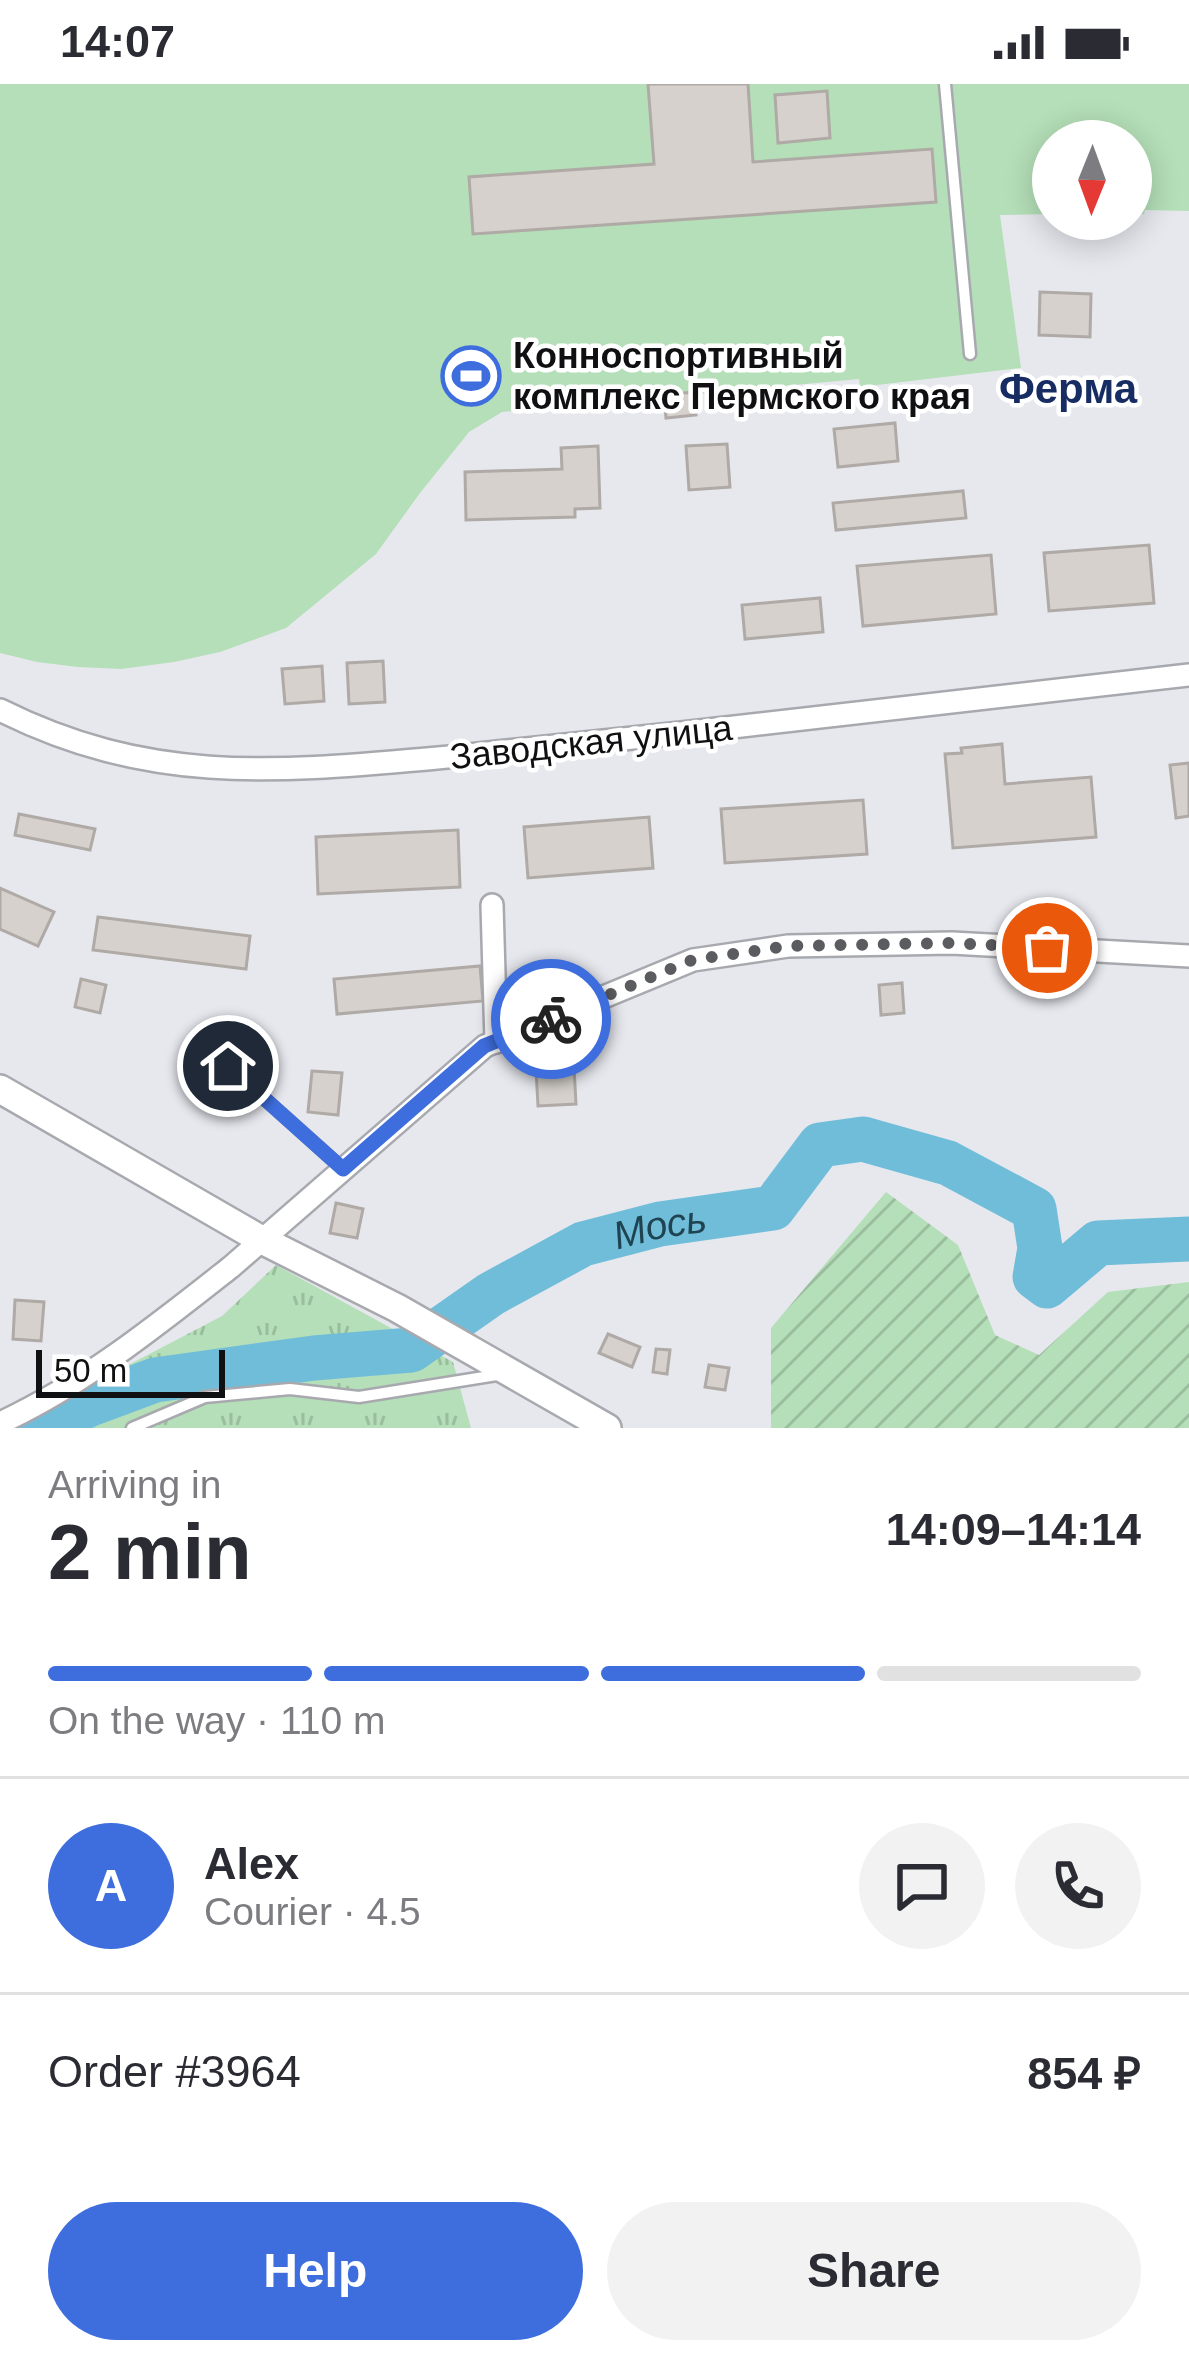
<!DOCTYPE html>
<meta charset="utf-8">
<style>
:root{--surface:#fff;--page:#f2f2f3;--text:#2b2b33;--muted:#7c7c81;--line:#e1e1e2;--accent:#3e6ede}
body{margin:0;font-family:Arial,sans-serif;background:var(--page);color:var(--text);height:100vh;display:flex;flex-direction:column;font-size:45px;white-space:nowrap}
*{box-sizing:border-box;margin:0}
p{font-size:39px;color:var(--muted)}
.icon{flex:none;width:66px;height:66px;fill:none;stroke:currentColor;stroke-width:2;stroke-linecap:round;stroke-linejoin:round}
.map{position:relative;height:1344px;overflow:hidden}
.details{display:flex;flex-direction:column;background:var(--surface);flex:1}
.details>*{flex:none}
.needle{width:78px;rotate:181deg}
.controls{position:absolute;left:1032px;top:36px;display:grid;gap:24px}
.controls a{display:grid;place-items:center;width:120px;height:120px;border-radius:50%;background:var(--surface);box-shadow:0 6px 30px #0003;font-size:60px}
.scale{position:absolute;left:36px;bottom:30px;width:189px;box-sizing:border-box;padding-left:12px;border:6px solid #101012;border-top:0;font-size:33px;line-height:42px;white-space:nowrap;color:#101012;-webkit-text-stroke:9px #fff;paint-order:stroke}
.pin{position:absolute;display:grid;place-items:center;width:102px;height:102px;color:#fff;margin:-51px;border:6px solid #fff;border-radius:50%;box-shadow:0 3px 12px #0007}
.courier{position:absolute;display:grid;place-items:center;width:120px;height:120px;margin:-60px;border:9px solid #3e6ede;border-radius:50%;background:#fff;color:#222;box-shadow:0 3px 15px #0007}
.summary em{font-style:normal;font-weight:800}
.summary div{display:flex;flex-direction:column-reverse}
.summary{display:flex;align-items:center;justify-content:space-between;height:204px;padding:0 48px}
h1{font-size:78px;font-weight:800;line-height:90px}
.bar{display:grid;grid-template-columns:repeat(4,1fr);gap:18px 12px;align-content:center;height:144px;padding:0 48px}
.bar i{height:15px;border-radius:9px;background:var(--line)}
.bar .on{background:var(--accent)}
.bar p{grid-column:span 4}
.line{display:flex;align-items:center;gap:30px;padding:0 48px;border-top:3px solid var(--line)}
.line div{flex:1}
.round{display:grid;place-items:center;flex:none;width:126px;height:126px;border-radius:63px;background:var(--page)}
.action{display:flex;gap:24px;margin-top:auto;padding:24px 48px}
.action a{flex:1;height:138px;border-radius:72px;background:var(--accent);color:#fff;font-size:48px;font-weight:800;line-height:138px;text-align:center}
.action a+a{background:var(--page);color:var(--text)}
.status{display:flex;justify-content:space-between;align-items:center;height:84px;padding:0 60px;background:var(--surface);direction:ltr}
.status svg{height:33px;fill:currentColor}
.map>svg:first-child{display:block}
</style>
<div class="status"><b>14:07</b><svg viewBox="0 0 49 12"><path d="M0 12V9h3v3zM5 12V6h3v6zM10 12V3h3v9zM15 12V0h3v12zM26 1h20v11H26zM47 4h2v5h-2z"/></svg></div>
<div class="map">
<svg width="1189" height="1344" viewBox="0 0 1189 1344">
<defs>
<pattern id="grass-tufts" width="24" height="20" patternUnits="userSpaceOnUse" patternTransform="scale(3)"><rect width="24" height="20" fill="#b4dfb8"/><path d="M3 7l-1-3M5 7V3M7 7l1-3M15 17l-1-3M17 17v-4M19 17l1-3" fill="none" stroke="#9abe9d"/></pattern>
<pattern id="garden-furrows" width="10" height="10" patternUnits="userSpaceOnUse" patternTransform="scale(3)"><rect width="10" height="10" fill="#b4dfb8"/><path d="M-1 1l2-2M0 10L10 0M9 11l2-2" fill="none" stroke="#9abe9d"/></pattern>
</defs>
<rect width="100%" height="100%" fill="#e7e8ee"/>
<!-- grass -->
<polygon fill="url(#grass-tufts)" points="276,1181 453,1278 471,1344 8,1344 222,1232"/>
<!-- garden -->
<polygon fill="url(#garden-furrows)" points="886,1108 958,1161 995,1251 1039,1271 1108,1208 1189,1198 1189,1344 771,1344 771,1244"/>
<!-- pitch -->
<polygon fill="#b4dfb8" points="0,0 1189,0 1189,127 1145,126 1144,130 1131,130 1131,57 1053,57 1053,130 1000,131 1021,284 860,303 859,295 502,328 469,348 420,409 376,470 286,544 220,568 174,578 121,585 78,583 37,578 0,569"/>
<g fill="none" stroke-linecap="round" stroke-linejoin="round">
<!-- river -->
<path stroke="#70bdda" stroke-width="45" id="s1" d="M 41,1344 L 88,1321 L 155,1296 L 314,1274 L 411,1266 L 491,1210 L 583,1160 L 660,1140 L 773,1124 L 820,1061 L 863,1055 L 948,1079 L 1034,1125 L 1040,1164 L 1035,1193 L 1047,1202 L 1098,1159 L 1189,1155"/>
</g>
<!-- building -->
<g fill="#d6d1cc" stroke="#afaaa5" stroke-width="3">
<polygon points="648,0 748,0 753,78 932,65 936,118 473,150 469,93 654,80"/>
<polygon points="827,7 830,54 778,59 775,11"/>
<polygon points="1040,208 1091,210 1090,253 1039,251"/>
<polygon points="694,308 696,331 666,334 664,311"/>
<polygon points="895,339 898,377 838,383 834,345"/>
<polygon points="727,360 730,403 689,406 686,362"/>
<polygon points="598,362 600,424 575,425 575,433 466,436 465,388 562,385 561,364"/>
<polygon points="963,407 966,434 836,446 833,419"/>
<polygon points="1149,461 1154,519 1049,527 1044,469"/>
<polygon points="991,471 996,530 863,542 857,482"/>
<polygon points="820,514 823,548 745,555 742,521"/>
<polygon points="383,577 385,618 349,620 347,579"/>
<polygon points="322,582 324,617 285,620 282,585"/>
<polygon points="1002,660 1005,700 1091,693 1096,753 953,764 945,670 962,669 961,664"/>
<polygon points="1189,679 1189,732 1176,734 1170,681"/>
<polygon points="863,716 867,770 725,779 721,725"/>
<polygon points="19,730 95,745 90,766 15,751"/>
<polygon points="649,733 653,784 528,794 524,743"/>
<polygon points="458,746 460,803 318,810 316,753"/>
<polygon points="0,804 54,828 38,862 0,845"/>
<polygon points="98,833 250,852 246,885 93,866"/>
<polygon points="480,882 483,917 337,930 334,895"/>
<polygon points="81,895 106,901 100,929 75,923"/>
<polygon points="902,899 904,929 881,931 879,901"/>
<polygon points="573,965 576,1020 538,1022 535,967"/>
<polygon points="312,987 342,989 338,1031 308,1028"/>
<polygon points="336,1119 363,1125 357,1154 330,1149"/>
<polygon points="15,1216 44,1218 41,1257 13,1255"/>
<polygon points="608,1250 640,1263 632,1283 599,1269"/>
<polygon points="656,1265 670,1266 667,1290 653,1288"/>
<polygon points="709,1281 729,1284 725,1306 705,1303"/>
</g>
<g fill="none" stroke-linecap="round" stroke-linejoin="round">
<!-- service casing -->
<g stroke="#a8a9af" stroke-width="15">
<g id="service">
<polyline points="945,0 970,270"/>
<polyline points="228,982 342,1084"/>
<polyline points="132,1344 205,1313 290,1305 359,1313 503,1290"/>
</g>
</g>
<!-- minor casing -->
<g stroke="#a8a9af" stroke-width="26">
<g id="minor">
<path d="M 0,626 C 146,699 270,689 427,675 C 512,667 597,658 681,649 C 851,629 1020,610 1189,591"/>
<polyline points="492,821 496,958"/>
<path d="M 0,1339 C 83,1301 160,1239 231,1183 L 485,962 L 693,876 L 788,862 L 952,859 L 1189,872"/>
</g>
</g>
<!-- tertiary casing -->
<g stroke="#a8a9af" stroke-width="32">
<polyline id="tertiary" points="0,1005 260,1155 397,1224 607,1344"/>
</g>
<!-- service -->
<use href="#service" stroke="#fff" stroke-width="10"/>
<!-- minor -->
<use href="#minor" stroke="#fff" stroke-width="21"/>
<!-- tertiary -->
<use href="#tertiary" stroke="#fff" stroke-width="27"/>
</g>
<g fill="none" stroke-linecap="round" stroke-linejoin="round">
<!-- done -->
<polyline stroke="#5b5c5f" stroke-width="12" stroke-dasharray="0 21.6" points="551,935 692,876 788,862 952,859 1047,864"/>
<!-- route -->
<polyline stroke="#3e6ede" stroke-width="15" points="228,982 343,1085 484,962 551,935"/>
</g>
<!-- icons -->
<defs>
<g id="stadium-ring" transform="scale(3)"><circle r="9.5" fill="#fff" stroke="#3e6ede" stroke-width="1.5"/><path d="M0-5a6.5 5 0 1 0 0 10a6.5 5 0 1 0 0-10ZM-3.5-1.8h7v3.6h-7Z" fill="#3e6ede"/></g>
</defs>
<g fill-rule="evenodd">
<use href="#stadium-ring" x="471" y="292"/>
</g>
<g text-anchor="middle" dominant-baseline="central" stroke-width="9" stroke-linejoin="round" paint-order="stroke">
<!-- poi labels -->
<g font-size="36" font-weight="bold" fill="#101012" stroke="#fff" text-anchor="start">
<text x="513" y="271">Конноспортивный<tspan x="513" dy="41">комплекс Пермского края</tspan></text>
</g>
<!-- street labels -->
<g font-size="36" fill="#101012" stroke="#fff">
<text transform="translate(591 658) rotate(-6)">Заводская улица</text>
</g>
<!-- water labels -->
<g font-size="39" font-style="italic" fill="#1f4350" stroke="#fff">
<text stroke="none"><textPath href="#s1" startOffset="663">Мось</textPath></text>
</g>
<!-- quarter labels -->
<g font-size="42" font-weight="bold" fill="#162c62" stroke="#fff">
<text x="1068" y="304">Ферма</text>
</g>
</g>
</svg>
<div class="controls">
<a><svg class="needle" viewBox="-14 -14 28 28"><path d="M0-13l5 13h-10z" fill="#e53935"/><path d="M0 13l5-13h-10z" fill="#7c7c81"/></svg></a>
</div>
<div class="scale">50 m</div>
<div class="pin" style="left:1047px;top:864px;background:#ea580c"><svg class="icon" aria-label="bag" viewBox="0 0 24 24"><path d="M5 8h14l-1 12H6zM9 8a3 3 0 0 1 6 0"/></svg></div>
<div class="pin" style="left:228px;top:982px;background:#1f2937"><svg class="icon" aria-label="home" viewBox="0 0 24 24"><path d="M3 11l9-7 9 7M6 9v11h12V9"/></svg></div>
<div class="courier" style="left:551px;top:935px"><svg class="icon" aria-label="bike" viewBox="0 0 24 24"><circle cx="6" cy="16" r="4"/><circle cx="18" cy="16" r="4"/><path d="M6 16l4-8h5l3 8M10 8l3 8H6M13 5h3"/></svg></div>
</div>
<section class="details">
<div class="summary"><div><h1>2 min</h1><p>Arriving in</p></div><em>14:09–14:14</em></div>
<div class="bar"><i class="on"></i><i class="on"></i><i class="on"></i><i></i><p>On the way · 110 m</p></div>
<div class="line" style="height:216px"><b class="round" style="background:var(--accent);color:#fff">A</b><div><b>Alex</b><p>Courier · 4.5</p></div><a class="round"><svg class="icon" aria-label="chat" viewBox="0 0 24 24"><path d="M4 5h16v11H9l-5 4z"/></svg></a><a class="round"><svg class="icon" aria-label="phone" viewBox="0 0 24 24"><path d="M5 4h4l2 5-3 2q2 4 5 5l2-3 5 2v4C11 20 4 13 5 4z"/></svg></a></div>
<div class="line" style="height:156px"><div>Order #3964</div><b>854 ₽</b></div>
<div class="action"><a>Help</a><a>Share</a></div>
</section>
